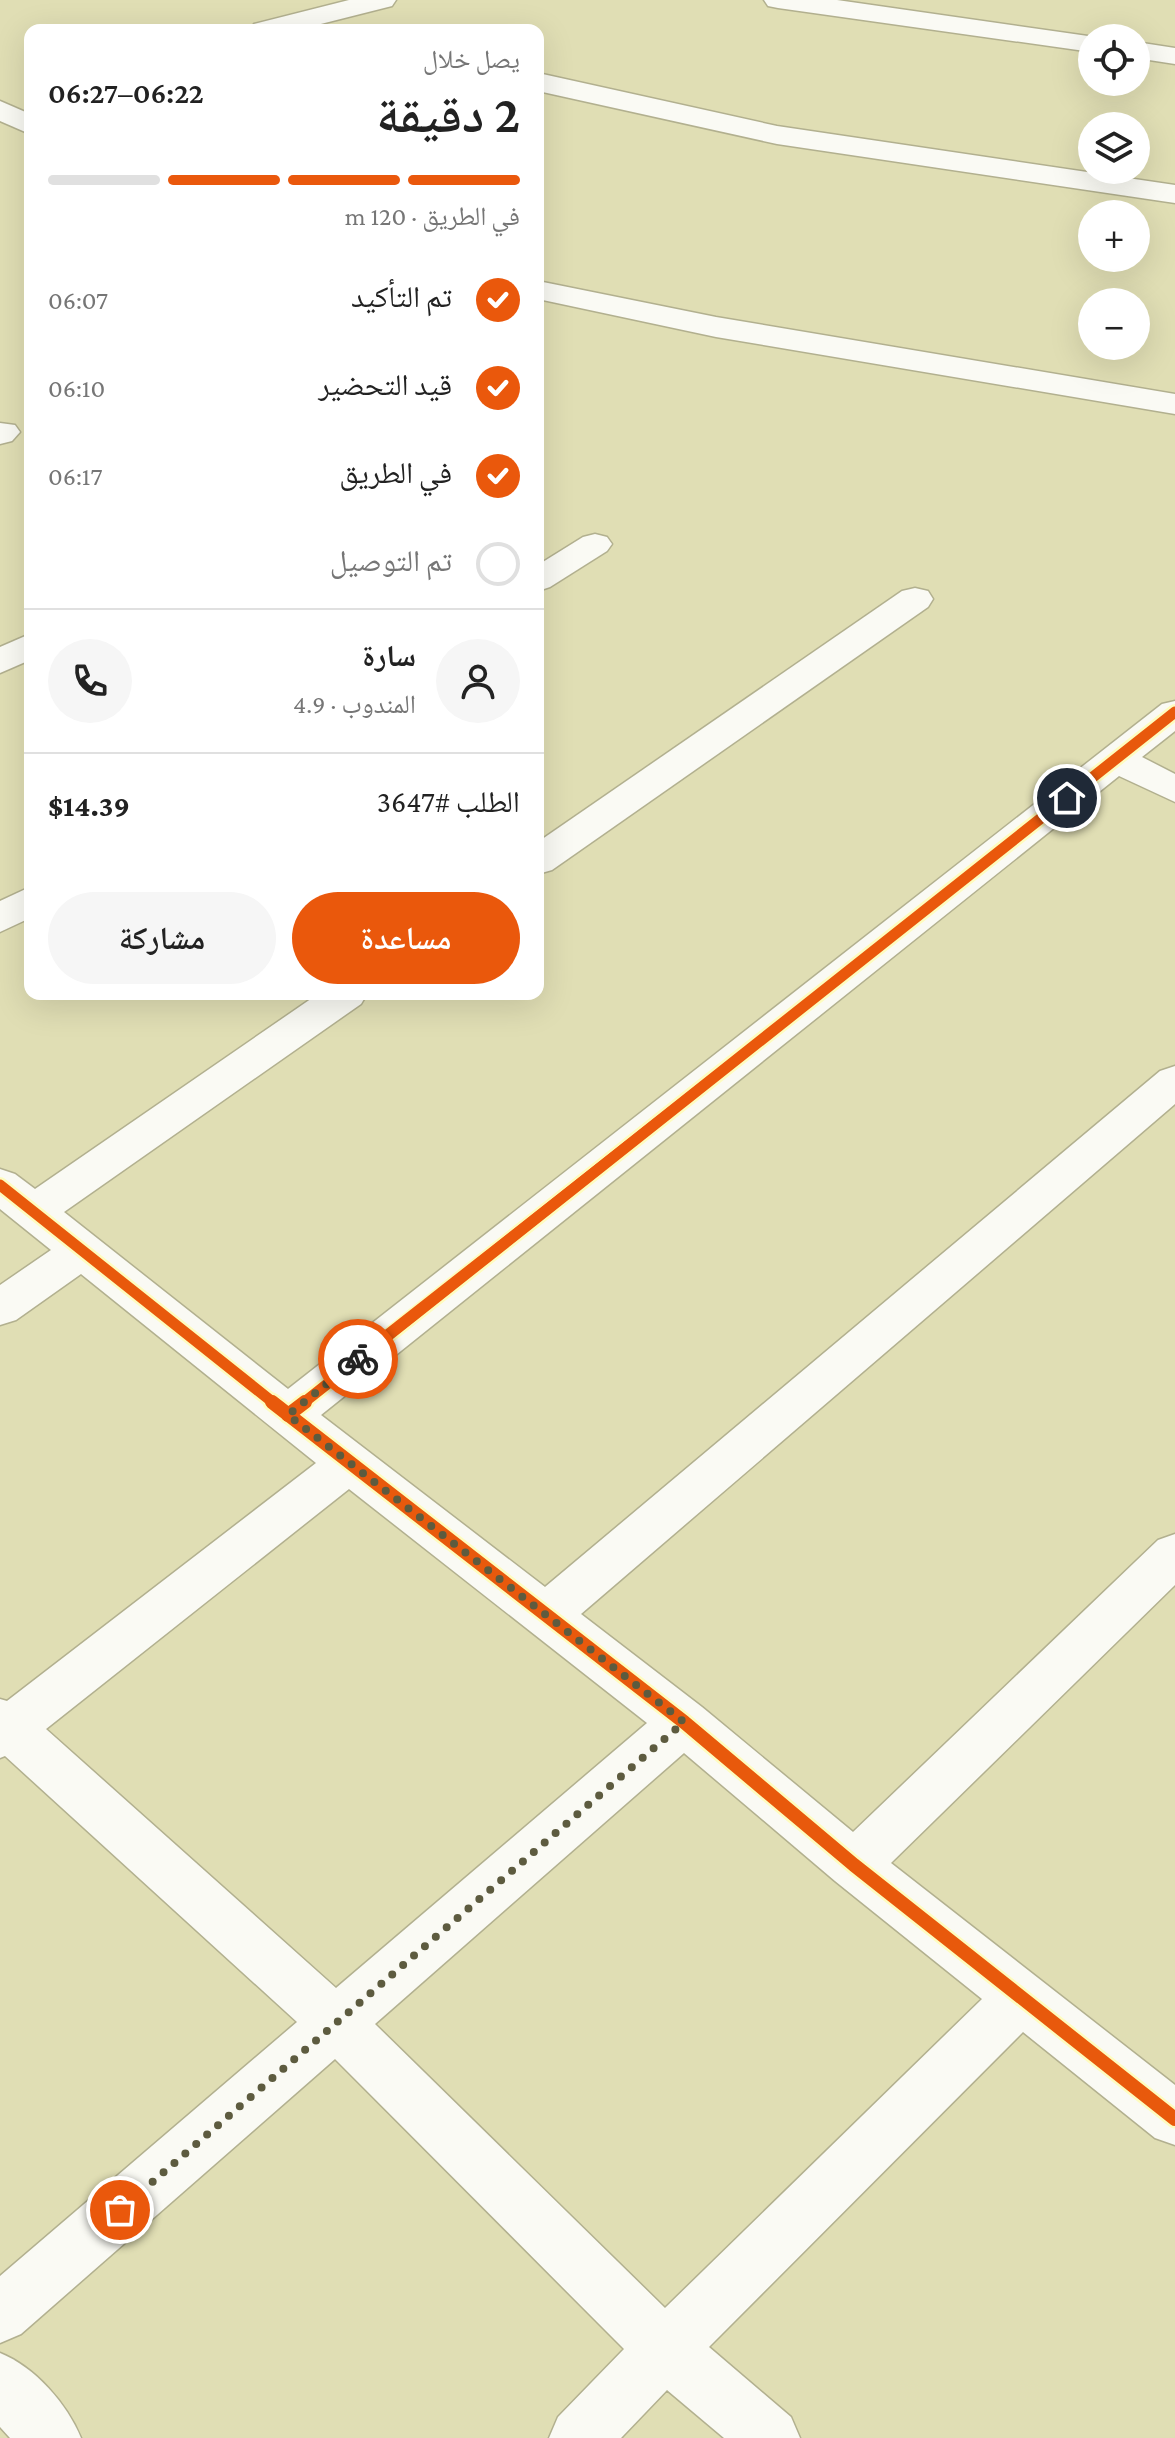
<!DOCTYPE html>
<html lang="ar">
<meta charset="utf-8">
<style>
:root{--surface:#fff;--page:#f6f6f6;--text:#222;--muted:#767676;--line:#e0e0e0;--accent:#ea580c}
body{margin:0;font-family:"Crimson Pro","Noto Naskh Arabic",serif;background:var(--page);color:var(--text);direction:rtl;height:100vh;display:flex;flex-direction:column;font-size:30px;white-space:nowrap}
*{box-sizing:border-box;margin:0}
p{font-size:26px;color:var(--muted)}
.icon{flex:none;width:44px;height:44px;fill:none;stroke:currentColor;stroke-width:2;stroke-linecap:round;stroke-linejoin:round}
.map{position:relative;flex:1;overflow:hidden;direction:ltr}
.details{position:absolute;left:24px;top:24px;width:520px;height:976px;display:flex;flex-direction:column;background:var(--surface);border-radius:16px;box-shadow:0 8px 32px #0002;direction:rtl}
.details>*{flex:none}
.controls{position:absolute;left:1078px;top:24px;display:grid;gap:16px}
.controls a{display:grid;place-items:center;width:72px;height:72px;border-radius:50%;background:var(--surface);box-shadow:0 8px 32px #0002;font-size:40px}
.pin{position:absolute;display:grid;place-items:center;width:68px;height:68px;color:#fff;margin:-34px;border:4px solid #fff;border-radius:50%;box-shadow:0 2px 8px #0007}
.courier{position:absolute;display:grid;place-items:center;width:80px;height:80px;margin:-40px;border:6px solid #ea580c;border-radius:50%;background:#fff;color:#222;box-shadow:0 2px 10px #0007}
.head em{font-style:normal;font-weight:600}
.head div{display:flex;flex-direction:column-reverse}
.head{display:flex;align-items:center;justify-content:space-between;height:136px;padding:0 24px}
h1{font-size:52px;font-weight:600;line-height:60px}
.bar{display:grid;grid-template-columns:repeat(4,1fr);gap:12px 8px;align-content:center;height:96px;padding:0 24px}
.bar i{height:10px;border-radius:6px;background:var(--line)}
.bar .on{background:var(--accent)}
.bar p{grid-column:span 4}
.line{display:flex;align-items:center;gap:20px;padding:0 24px;border-top:2px solid var(--line)}
.line div{flex:1}
.round{display:grid;place-items:center;flex:none;width:84px;height:84px;border-radius:42px;background:var(--page)}
ol{padding:0 24px;list-style:none}
li{display:flex;align-items:center;gap:24px;height:88px}
li p{margin-inline-start:auto}
li .icon{padding:8px;border-radius:50%;background:var(--accent);color:#fff;stroke-width:4}
li:last-child{color:var(--muted)}
li i{width:44px;height:44px;border:4px solid var(--line);border-radius:50%}
.primary-button{display:flex;gap:16px;margin-top:auto;padding:16px 24px}
.primary-button a{flex:1;height:92px;border-radius:48px;background:var(--accent);color:#fff;font-size:32px;font-weight:600;line-height:92px;text-align:center}
.primary-button a+a{background:var(--page);color:var(--text)}
.map>svg:first-child{display:block}
</style>
<div class="map">
<svg width="1175" height="2438" viewBox="0 0 1175 2438">
<rect width="100%" height="100%" fill="#e0deb4"/>
<g fill="none" stroke-linecap="round" stroke-linejoin="round">
<!-- minor casing -->
<g stroke="#b2b08f" stroke-width="3">
<g id="minor">
<polygon points="349,0 396,0 392,6 297,30 250,30 254,24"/>
<polygon points="764,0 837,0 1102,38 1092,38 1092,52 778,8 768,6"/>
<polygon points="1136,42 1175,48 1175,64 1136,58"/>
<polygon points="538,73 777,126 1175,185 1175,203 777,144 538,91"/>
<polygon points="0,101 30,114 30,134 0,121"/>
<polygon points="538,281 716,317 1175,394 1175,414 716,337 538,299"/>
<polygon points="0,423 15,425 20,432 12,441 0,444"/>
<polygon points="595,534 607,537 612,544 607,551 550,587 538,591 538,565 583,537"/>
<polygon points="915,588 928,591 933,599 928,607 552,870 538,874 538,842 902,591"/>
<polygon points="30,634 30,660 0,673 0,647"/>
<path d="M 1175,701 L 1175,731 L 1142,757 L 1175,774 L 1175,802 L 1119,776 L 321,1415 L 545,1587 L 1160,1071 L 1175,1066 L 1175,1104 L 581,1614 L 702,1707 L 853,1832 L 1158,1540 L 1175,1534 L 1175,1585 L 891,1863 L 1175,2085 L 1175,2145 L 1155,2138 L 1023,2032 L 709,2347 L 791,2417 L 800,2438 L 724,2438 L 667,2390 L 621,2438 L 549,2438 L 558,2417 L 624,2349 L 335,2059 L 21,2334 L 0,2343 L 0,2276 L 297,2022 L 5,1756 L 0,1758 L 0,1699 L 7,1701 L 316,1463 L 81,1274 L 16,1320 L 0,1325 L 0,1285 L 51,1250 L 0,1209 L 0,1169 L 15,1174 L 35,1189 L 318,994 L 367,994 L 361,1004 L 64,1212 L 288,1389 L 1162,704 ZM 349,1489 L 647,1723 L 336,1988 L 46,1729 ZM 684,1753 L 835,1881 L 982,1999 L 665,2308 L 375,2024 Z"/>
<polygon points="30,887 30,918 0,932 0,901"/>
<path d="M 0,2353 C 35,2367 67,2404 81,2438 L 10,2438 L 0,2427 Z"/>
</g>
</g>
<!-- minor -->
<use href="#minor" fill="#fafaf4" fill-rule="evenodd"/>
<!-- cycleway-far1 casing -->
<g stroke="#fefcbf" stroke-width="16">
<g id="cycleway-far1">
<polyline points="0,1185 275,1404"/>
<polyline points="302,1404 1175,712"/>
</g>
</g>
<!-- cycleway casing -->
<g stroke="#fefcbf" stroke-width="19">
<g id="cycleway">
<polyline points="272,1402 684,1722 854,1865 1175,2119"/>
<polyline points="288,1415 305,1402"/>
</g>
</g>
<!-- cycleway-far1 -->
<use href="#cycleway-far1" stroke="#e8590c" stroke-width="11"/>
<!-- cycleway -->
<use href="#cycleway" stroke="#e8590c" stroke-width="14"/>
</g>
<!-- route -->
<polygon fill="#ea580c" points="1067,794 1071,800 363,1362 353,1362 353,1355"/>
<g fill="none" stroke-linecap="round" stroke-linejoin="round">
<!-- done -->
<polyline stroke="#5d5b3f" stroke-width="8" stroke-dasharray="0 14.4" points="120,2210 684,1722 288,1415 358,1359"/>
</g>
</svg>
<div class="controls">
<a><svg class="icon" aria-label="locate" viewBox="0 0 24 24"><circle cx="12" cy="12" r="6"/><path d="M12 2v4M12 18v4M2 12h4M18 12h4"/></svg></a>
<a><svg class="icon" aria-label="layers" viewBox="0 0 24 24"><path d="M12 4l9 5-9 5-9-5zM3 14l9 5 9-5"/></svg></a>
<a>+</a>
<a>−</a>
</div>
<div class="pin" style="left:120px;top:2210px;background:#ea580c"><svg class="icon" aria-label="bag" viewBox="0 0 24 24"><path d="M5 8h14l-1 12H6zM9 8a3 3 0 0 1 6 0"/></svg></div>
<div class="pin" style="left:1067px;top:798px;background:#1f2937"><svg class="icon" aria-label="home" viewBox="0 0 24 24"><path d="M3 11l9-7 9 7M6 9v11h12V9"/></svg></div>
<div class="courier" style="left:358px;top:1359px"><svg class="icon" aria-label="bike" viewBox="0 0 24 24"><circle cx="6" cy="16" r="4"/><circle cx="18" cy="16" r="4"/><path d="M6 16l4-8h5l3 8M10 8l3 8H6M13 5h3"/></svg></div>
<section class="details">
<div class="head"><div><h1>2 دقيقة</h1><p>يصل خلال</p></div><em>06:22–06:27</em></div>
<div class="bar"><i class="on"></i><i class="on"></i><i class="on"></i><i></i><p>في الطريق · 120 m</p></div>
<ol>
<li><svg class="icon" aria-label="check" viewBox="0 0 24 24"><path d="M5 12l5 5 9-10"/></svg>تم التأكيد<p>06:07</p></li>
<li><svg class="icon" aria-label="check" viewBox="0 0 24 24"><path d="M5 12l5 5 9-10"/></svg>قيد التحضير<p>06:10</p></li>
<li><svg class="icon" aria-label="check" viewBox="0 0 24 24"><path d="M5 12l5 5 9-10"/></svg>في الطريق<p>06:17</p></li>
<li><i></i>تم التوصيل</li>
</ol>
<div class="line" style="height:144px"><a class="round"><svg class="icon" aria-label="person" viewBox="0 0 24 24"><circle cx="12" cy="8" r="4"/><path d="M4 21q1-7 8-7t8 7"/></svg></a><div><b>سارة</b><p>المندوب · 4.9</p></div><a class="round"><svg class="icon" aria-label="phone" viewBox="0 0 24 24"><path d="M5 4h4l2 5-3 2q2 4 5 5l2-3 5 2v4C11 20 4 13 5 4z"/></svg></a></div>
<div class="line" style="height:104px"><div>الطلب #3647</div><b>$14.39</b></div>
<div class="primary-button"><a>مساعدة</a><a>مشاركة</a></div>
</section>
</div>
